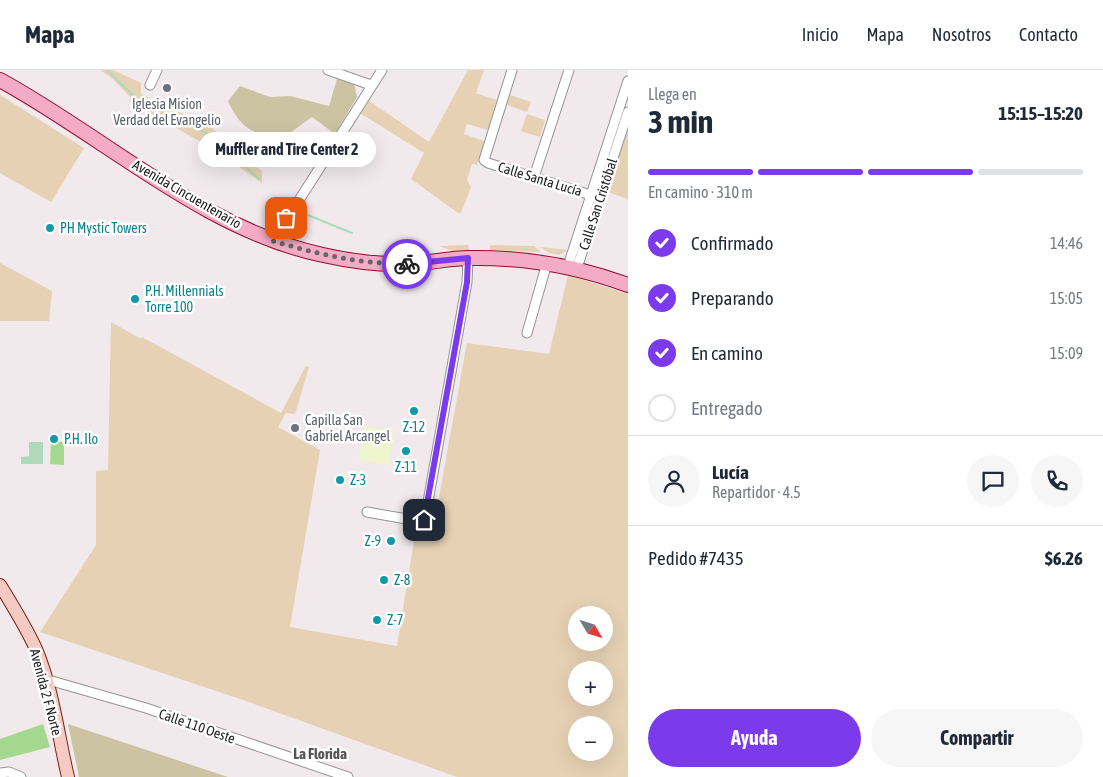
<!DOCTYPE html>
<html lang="es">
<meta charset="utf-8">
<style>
:root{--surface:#fff;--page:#f6f6f7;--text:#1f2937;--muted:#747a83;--line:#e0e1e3;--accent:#7c3aed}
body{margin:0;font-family:"Asap Condensed",sans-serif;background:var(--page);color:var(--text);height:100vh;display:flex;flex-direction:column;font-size:19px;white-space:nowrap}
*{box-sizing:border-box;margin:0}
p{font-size:16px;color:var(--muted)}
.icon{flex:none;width:28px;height:28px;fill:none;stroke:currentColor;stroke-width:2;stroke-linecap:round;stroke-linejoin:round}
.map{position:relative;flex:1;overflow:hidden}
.sheet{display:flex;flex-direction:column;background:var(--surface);width:475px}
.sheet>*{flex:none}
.needle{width:32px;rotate:128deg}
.controls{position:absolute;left:568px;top:536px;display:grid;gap:10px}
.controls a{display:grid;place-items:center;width:45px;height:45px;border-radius:50%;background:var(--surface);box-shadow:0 5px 20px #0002;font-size:25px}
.pin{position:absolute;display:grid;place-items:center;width:42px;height:42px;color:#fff;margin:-21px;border-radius:10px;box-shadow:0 2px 8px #0006}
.courier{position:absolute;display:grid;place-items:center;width:50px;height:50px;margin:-25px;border:4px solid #7c3aed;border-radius:50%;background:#fff;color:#222;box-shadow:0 1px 6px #0007}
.bubble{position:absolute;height:35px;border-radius:18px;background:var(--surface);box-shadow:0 5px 20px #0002;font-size:16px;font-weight:700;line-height:35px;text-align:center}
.overview em{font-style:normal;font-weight:700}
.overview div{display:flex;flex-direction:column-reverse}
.overview{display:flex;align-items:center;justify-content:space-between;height:85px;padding:0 20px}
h1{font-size:32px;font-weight:700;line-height:38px}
.bar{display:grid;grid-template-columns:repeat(4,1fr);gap:8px 5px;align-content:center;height:60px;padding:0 20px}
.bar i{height:6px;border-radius:4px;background:var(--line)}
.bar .on{background:var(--accent)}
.bar p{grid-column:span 4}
.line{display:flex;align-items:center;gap:12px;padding:0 20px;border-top:1px solid var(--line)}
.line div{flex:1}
.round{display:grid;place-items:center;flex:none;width:52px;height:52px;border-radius:26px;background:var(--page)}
ol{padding:0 20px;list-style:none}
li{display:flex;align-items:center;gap:15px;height:55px}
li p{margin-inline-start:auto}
li .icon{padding:5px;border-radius:50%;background:var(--accent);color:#fff;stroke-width:4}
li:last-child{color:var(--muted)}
li i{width:28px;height:28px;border:2px solid var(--line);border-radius:50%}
.action{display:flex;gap:10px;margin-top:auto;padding:10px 20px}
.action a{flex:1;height:58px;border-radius:30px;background:var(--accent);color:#fff;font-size:20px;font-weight:700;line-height:58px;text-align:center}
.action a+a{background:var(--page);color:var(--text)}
header{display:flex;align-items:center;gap:30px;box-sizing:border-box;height:70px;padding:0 25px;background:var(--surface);border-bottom:1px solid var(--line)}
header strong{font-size:24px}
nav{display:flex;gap:28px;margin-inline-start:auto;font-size:18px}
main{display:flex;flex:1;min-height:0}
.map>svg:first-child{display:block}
</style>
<header>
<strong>Mapa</strong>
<nav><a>Inicio</a><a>Mapa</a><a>Nosotros</a><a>Contacto</a></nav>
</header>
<main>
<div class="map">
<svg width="628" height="707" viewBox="0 0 628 707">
<rect width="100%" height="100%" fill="#f1e9eb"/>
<!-- grass -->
<g fill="#e6d1b4" fill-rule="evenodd">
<polygon points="100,0 113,0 141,13 141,24 211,57 241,86 262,101 262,113 213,79 129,31 131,28 113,9"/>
<polygon points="468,0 484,0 476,23 497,30 488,60 467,54 464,64 484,71 477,95 472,94 467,110 471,117 461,143 458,143 411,109 424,83 360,43 368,30 429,72"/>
<polygon points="0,25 84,78 51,132 0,103"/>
<polygon points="510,25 531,32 527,42 507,35"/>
<polygon points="527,44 545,50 540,67 521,61"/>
<polygon points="628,51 628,129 605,121"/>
<polygon points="468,175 469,181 453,181 439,176"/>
<polygon points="490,175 534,176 541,182 490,180"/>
<polygon points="540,177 568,180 559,185 549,183"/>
<polygon points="0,193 52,221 49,251 0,251"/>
<path d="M 568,205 L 628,224 L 628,707 L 457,707 L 246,631 L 40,562 L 96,475 L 96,401 L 108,400 L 111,252 L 141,269 L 142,267 L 281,343 L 306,296 L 309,297 L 295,344 L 286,343 L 278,357 L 320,380 L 290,557 L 397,576 L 416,458 L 433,460 L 467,273 L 549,284 ZM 576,545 L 604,545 L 604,572 L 576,572 ZM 576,600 L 604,600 L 604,628 L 576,628 ZM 576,655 L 604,655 L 604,682 L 576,682 Z"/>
</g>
<!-- forest -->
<g fill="#ccc3a2">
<path d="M 337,9 L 354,14 L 357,27 L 335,64 L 312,47 L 280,70 C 252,63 240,58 228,31 L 240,16 L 270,27 L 290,26 L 329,36 Z"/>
<polygon points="68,654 228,707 79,707"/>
</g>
<!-- park -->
<polygon fill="#eff5cc" points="364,356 394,361 388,395 359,390"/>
<!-- pitch -->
<g fill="#a5d88f">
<polygon points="51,372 64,372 64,395 50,394"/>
<polygon points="43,654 50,677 0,690 0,669"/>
</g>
<!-- water -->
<polygon fill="#aedabb" points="29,372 43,372 43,394 21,394 21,387 29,386"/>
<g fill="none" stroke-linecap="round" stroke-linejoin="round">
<!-- stream -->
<g stroke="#aedabb" stroke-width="2">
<polyline points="107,0 136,28 206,63 259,109"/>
<polyline points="298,141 352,163"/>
</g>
<!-- street casing -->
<g stroke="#959595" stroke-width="11">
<g id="street">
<polyline points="328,0 371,15"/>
<polyline points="512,0 484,90 488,93 600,128"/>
<polyline points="150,15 157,0"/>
<polyline points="534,107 569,0"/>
<polyline points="273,171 382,0"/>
<polyline points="568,196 628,11"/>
<polyline points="577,198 628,42"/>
<polyline points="527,263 547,193"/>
<polyline points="367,442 418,451 424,450 426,443 467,212 468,188"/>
<polyline points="45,609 146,638 348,707"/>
<polyline points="0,703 9,702 21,707"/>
</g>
</g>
<!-- secondary casing -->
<g stroke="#71220f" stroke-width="14">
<path id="secondary" d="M 0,515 C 13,536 26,557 36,579 C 53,619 58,665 68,707"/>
</g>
<!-- primary casing -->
<g stroke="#910e2f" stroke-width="16">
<path id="primary" d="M 0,10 C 105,67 204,160 323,185 C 350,191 378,195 405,194 C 427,194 448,188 469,188 C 524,187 576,196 628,215"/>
</g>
<!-- street -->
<use href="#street" stroke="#fff" stroke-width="9"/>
<!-- secondary -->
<use href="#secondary" stroke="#f5cac3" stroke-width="12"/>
<!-- primary -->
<use href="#primary" stroke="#f4abc5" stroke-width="14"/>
</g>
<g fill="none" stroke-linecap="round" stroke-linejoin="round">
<!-- done -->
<path stroke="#6a6768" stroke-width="5" stroke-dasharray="0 9" d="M 286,148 L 273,171 C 317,184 360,194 407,194"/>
<!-- route -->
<polyline stroke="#7c3aed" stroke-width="6" points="407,194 468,188 467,212 424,450"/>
</g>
<!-- markers -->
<g fill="#6b7280" stroke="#fff" stroke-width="2">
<circle cx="167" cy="18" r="5"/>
<circle cx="295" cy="358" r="5"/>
</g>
<g fill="#0f9aa8" stroke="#fff" stroke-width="2">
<circle cx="50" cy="158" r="5"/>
<circle cx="135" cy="229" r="5"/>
<circle cx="414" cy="341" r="5"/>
<circle cx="54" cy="369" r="5"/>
<circle cx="406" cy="381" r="5"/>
<circle cx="340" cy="410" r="5"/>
<circle cx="391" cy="471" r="5"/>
<circle cx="384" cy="510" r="5"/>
<circle cx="377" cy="550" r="5"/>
</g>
<g text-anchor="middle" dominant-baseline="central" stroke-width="5" stroke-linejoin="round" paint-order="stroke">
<!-- worship labels -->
<g font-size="14" fill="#5b616d" stroke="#fff">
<text x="167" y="34">Iglesia Mision<tspan x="167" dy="16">Verdad del Evangelio</tspan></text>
<text x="305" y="350" text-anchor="start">Capilla San<tspan x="305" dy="16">Gabriel Arcangel</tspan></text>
</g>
<!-- street labels -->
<g font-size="14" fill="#212121" stroke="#fff">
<text transform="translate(540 109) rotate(17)">Calle Santa Lucía</text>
<text transform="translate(187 124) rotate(30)">Avenida Cincuentenario</text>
<text transform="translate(598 134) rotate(-72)">Calle San Cristóbal</text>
<text transform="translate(46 622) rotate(75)">Avenida 2 F Norte</text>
<text transform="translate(197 656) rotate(19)">Calle 110 Oeste</text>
</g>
<!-- culture labels -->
<g font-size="14" fill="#0d838f" stroke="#fff" text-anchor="start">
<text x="60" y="158">PH Mystic Towers</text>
<text x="145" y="221">P.H. Millennials<tspan x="145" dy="16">Torre 100</tspan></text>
<text x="414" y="357" text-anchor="middle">Z-12</text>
<text x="64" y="369">P.H. Ilo</text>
<text x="406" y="397" text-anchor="middle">Z-11</text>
<text x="350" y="410">Z-3</text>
<text x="381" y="471" text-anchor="end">Z-9</text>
<text x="394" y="510">Z-8</text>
<text x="387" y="550">Z-7</text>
</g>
<!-- neighbourhood labels -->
<g font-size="15" font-weight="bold" fill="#545454" stroke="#fff">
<text x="320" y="683">La Florida</text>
</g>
</g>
</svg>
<div class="controls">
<a><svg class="needle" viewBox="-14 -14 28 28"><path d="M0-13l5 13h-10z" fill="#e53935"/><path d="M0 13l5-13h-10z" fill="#747a83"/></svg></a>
<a>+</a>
<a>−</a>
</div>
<div class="pin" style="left:286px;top:148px;background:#ea580c"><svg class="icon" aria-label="bag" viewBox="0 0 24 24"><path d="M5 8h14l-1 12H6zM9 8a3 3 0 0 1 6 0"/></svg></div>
<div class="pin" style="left:424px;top:450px;background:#1f2937"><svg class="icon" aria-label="home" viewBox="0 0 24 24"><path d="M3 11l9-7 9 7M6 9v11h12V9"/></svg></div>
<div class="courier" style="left:407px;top:194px"><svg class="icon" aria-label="bike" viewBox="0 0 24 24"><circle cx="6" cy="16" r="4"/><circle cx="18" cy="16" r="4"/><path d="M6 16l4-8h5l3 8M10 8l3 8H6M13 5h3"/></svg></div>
<div class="bubble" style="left:198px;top:62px;width:178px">Muffler and Tire Center 2</div>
</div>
<section class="sheet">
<div class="overview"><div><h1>3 min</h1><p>Llega en</p></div><em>15:15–15:20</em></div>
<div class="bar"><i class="on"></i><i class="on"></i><i class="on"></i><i></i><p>En camino · 310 m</p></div>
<ol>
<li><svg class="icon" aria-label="check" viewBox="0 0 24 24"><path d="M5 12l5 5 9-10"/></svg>Confirmado<p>14:46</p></li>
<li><svg class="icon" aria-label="check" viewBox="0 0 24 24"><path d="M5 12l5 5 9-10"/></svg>Preparando<p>15:05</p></li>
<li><svg class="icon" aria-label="check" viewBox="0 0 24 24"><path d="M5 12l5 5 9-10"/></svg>En camino<p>15:09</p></li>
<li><i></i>Entregado</li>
</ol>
<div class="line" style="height:90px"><a class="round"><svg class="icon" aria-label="person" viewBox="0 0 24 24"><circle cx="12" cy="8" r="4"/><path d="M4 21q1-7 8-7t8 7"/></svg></a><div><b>Lucía</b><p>Repartidor · 4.5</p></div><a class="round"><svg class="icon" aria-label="chat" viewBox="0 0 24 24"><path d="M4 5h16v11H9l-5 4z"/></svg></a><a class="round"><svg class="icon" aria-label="phone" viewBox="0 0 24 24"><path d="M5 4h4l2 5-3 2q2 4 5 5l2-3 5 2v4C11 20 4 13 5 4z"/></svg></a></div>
<div class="line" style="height:65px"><div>Pedido #7435</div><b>$6.26</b></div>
<div class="action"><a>Ayuda</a><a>Compartir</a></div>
</section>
</main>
